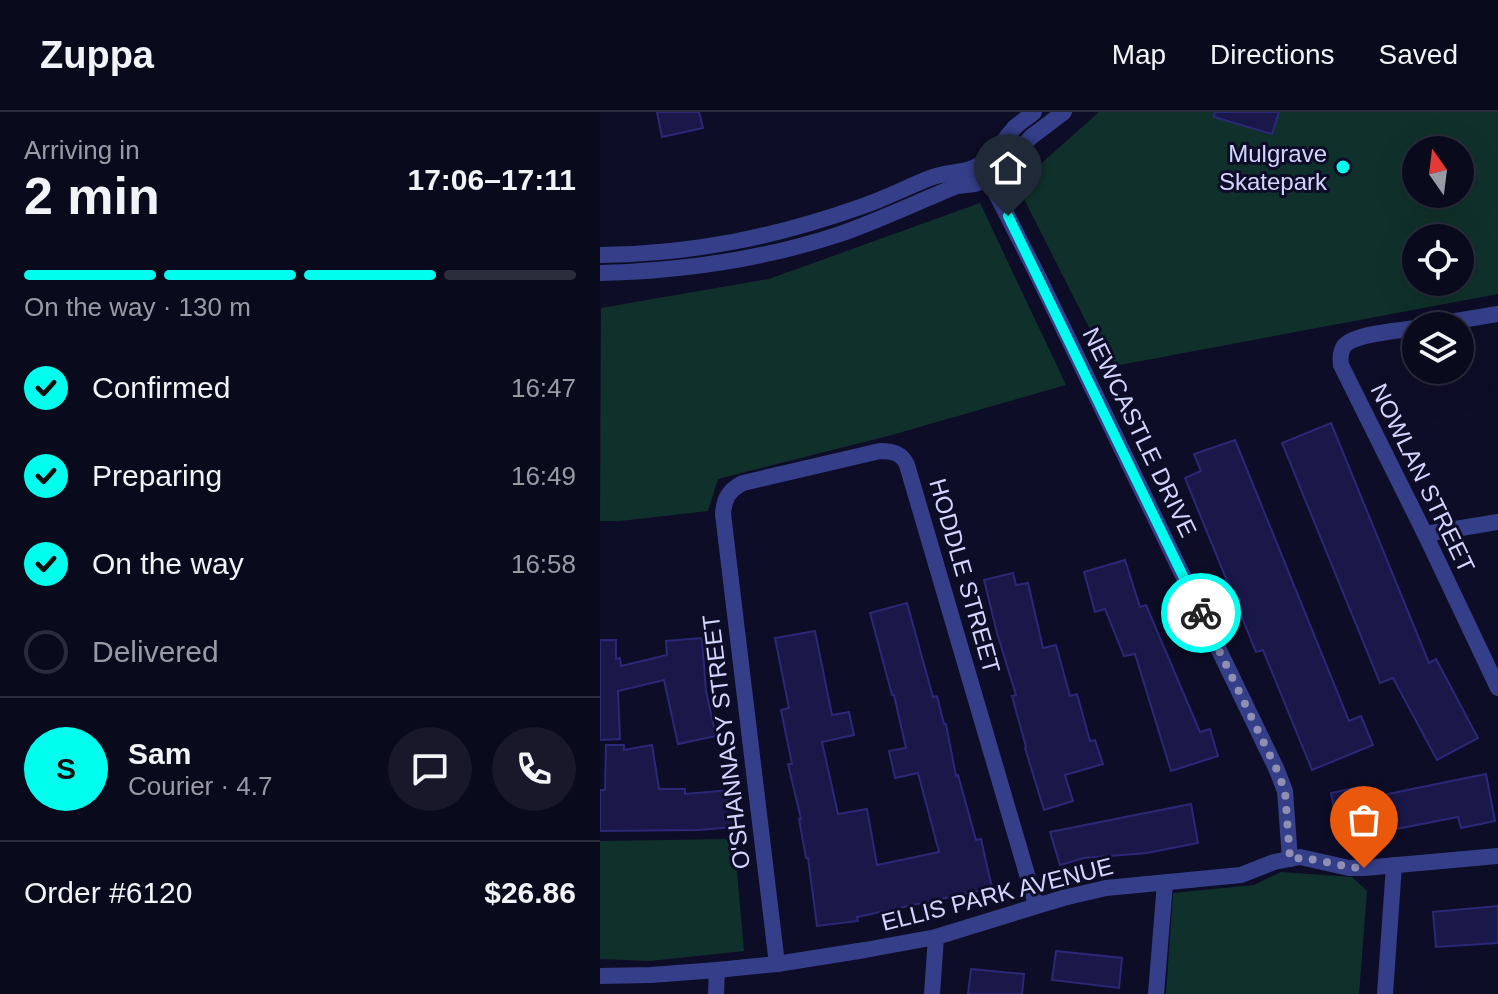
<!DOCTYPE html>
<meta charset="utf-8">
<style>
:root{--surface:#0a0a1d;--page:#18182a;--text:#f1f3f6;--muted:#999aa4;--line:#2a2b3b;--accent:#00feef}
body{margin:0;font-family:Helvetica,sans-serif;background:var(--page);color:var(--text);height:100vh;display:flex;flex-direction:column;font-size:30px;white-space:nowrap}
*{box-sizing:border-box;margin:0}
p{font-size:26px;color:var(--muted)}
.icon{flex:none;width:44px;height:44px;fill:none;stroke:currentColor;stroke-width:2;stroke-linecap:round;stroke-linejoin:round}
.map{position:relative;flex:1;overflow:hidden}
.sheet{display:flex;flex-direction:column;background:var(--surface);width:600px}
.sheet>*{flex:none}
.needle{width:52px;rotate:346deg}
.controls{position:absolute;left:802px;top:24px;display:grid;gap:16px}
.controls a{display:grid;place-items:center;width:72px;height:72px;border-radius:50%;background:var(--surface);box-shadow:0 8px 32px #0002,0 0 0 2px var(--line);font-size:40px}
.pin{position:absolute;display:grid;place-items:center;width:68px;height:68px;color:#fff;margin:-82px -34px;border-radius:50% 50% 50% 0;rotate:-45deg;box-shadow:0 0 8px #0007}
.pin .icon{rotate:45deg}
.courier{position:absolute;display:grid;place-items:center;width:80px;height:80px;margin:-40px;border:6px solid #00feef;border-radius:50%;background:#fff;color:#222;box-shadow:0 2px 10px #0007}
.headline em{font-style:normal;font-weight:600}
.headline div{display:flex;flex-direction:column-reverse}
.headline{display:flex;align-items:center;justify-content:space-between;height:136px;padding:0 24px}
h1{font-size:52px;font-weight:600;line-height:60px}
.bar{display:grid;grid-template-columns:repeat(4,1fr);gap:12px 8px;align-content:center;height:96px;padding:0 24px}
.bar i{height:10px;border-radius:6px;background:var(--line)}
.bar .active{background:var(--accent)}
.bar p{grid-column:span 4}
.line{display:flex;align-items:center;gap:20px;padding:0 24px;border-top:2px solid var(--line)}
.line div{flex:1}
.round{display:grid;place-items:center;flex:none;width:84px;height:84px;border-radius:42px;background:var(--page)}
ol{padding:0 24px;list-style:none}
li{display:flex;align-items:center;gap:24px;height:88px}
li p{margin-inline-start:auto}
li .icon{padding:8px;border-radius:50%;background:var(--accent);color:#111;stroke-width:4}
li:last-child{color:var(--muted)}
li i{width:44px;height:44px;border:4px solid var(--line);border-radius:50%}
header{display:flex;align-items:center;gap:48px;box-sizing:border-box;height:112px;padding:0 40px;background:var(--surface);border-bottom:2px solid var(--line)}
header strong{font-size:38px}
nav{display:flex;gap:44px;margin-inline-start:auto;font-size:28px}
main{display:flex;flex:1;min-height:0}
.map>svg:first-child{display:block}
</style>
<header>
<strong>Zuppa</strong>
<nav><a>Map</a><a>Directions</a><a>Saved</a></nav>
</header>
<main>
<section class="sheet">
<div class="headline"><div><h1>2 min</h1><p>Arriving in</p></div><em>17:06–17:11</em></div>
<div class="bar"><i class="active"></i><i class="active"></i><i class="active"></i><i></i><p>On the way · 130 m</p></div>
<ol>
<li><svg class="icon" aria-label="check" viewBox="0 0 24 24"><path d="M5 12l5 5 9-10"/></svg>Confirmed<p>16:47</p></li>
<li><svg class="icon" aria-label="check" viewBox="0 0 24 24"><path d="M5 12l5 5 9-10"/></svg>Preparing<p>16:49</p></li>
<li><svg class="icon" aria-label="check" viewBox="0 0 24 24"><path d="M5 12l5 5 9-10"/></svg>On the way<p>16:58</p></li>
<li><i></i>Delivered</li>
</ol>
<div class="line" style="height:144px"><b class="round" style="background:var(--accent);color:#111">S</b><div><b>Sam</b><p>Courier · 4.7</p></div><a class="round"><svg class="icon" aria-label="chat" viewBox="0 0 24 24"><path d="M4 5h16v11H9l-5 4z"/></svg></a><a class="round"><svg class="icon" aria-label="phone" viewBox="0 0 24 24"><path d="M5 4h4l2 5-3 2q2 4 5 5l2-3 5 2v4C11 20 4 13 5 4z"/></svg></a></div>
<div class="line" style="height:104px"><div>Order #6120</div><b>$26.86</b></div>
</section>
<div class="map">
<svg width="898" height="882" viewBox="0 0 898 882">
<rect width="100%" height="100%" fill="#0e0d27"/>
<!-- green -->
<g fill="#10312b" fill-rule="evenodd">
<path d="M 499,0 L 898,0 L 898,182 L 509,255 L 417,73 ZM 816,38 L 860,38 L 860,82 L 816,82 ZM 816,126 L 860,126 L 860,170 L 816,170 Z"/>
<polygon points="380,91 466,273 288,324 118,367 108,399 20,409 0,409 1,196 169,167"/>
<polygon points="134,727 144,839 50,849 0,847 0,729"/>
<polygon points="681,760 752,765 767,779 759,882 566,882 573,781 654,773"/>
</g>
<!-- building -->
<g fill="#1a1849" stroke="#2b2877" stroke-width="2">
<polygon points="57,0 99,0 103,16 62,25"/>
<polygon points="615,0 679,0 672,22 614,5"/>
<polygon points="731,311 829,551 836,547 878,626 837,648 793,566 780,571 682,331"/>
<polygon points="635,328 749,609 761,604 773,633 712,658 663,538 656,540 585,366 601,359 594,342"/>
<polygon points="525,448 540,495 546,493 600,620 610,617 618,644 571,659 535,542 524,544 505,497 495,500 484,460"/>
<polygon points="413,461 416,473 428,471 443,536 456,533 470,584 477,582 490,629 495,628 503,652 465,663 473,689 444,698 425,636 426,635 412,584 416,583 397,521 384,468"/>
<polygon points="307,491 333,585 337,584 344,612 346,612 356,664 358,663 376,728 381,727 392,776 257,805 258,809 217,814 208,746 206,746 199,707 201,707 188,652 192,652 181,598 189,596 175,526 215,519 232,603 249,600 254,623 222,630 238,702 267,697 277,753 339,740 318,661 295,666 289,639 306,636 294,583 292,583 270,501"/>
<polygon points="102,526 106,579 116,624 78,632 64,568 18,579 20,627 0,628 0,528 16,528 16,547 20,546 21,554 67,543 66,529"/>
<polygon points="6,633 24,633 24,638 52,633 59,677 85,677 85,682 130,678 133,715 99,718 0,719 0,678 5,678"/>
<polygon points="886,662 895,709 861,716 858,705 740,728 731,681 759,675 763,687"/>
<polygon points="591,692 598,731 547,741 484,746 460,753 450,720"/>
<polygon points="898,794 898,831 836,835 833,800"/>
<polygon points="456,839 522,846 519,876 452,868"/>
<polygon points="371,857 424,862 422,882 368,882"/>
</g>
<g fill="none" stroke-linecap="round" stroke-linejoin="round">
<!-- minor -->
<g stroke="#353f89" stroke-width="16">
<polyline points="381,52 437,162 676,656 685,679 690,747"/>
<path d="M 0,143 C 92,142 176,125 263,94 C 286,86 307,75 330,66 C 347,59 367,62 382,51 C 396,42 404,27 415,15 C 421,10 428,5 434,0"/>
<path d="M 0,161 C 81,159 160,148 237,123 C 278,109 317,90 357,74 L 375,72 L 388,67 L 414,44 L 431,25 L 464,0"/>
<polyline points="826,214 898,202"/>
<path d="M 816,216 C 799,219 755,221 744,234 C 740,240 740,246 741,253 L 825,422 L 898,576"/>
<polyline points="825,422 898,410"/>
<path d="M 177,852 L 123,402 C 124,386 129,378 143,371 L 280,339 C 292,339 302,341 307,353 L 436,793"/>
<polyline points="0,864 51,863 117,858 177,852 265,838 336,825 463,786 506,776 641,763 674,750 700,745 749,756 764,756 898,744"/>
<polyline points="116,882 117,858"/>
<polyline points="332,882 336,825"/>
<polyline points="556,882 565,771"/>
<polyline points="785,882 794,753"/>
</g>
</g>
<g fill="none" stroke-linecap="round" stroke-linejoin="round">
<!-- done -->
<path stroke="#8e8fb3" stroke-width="8" stroke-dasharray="0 14.4" d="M 601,501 L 676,656 L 685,679 L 690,747 C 711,743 741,756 764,756"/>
<!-- route -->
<polyline stroke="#00feef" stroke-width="10" points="408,104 601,501"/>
</g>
<!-- markers -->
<circle fill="#00feef" stroke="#0e0d27" stroke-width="3" cx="743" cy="55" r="8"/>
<g text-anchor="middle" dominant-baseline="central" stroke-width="6" stroke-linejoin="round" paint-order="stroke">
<!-- poi labels -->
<g font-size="24" fill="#d3d5ff" stroke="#0e0d27" text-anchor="end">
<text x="727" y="41">Mulgrave<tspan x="727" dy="28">Skatepark</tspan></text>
</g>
<!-- street labels -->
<g font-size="24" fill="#d3d5ff" stroke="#0e0d27">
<text transform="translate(540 320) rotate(64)">NEWCASTLE DRIVE</text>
<text transform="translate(823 366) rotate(64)">NOWLAN STREET</text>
<text transform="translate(365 464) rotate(74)">HODDLE STREET</text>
<text transform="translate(126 630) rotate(-97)">O'SHANNASY STREET</text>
<text transform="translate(397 782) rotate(-14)">ELLIS PARK AVENUE</text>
</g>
</g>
</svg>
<div class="controls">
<a><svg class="needle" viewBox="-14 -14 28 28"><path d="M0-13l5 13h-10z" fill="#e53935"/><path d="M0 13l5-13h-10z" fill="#999aa4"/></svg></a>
<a><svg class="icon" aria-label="locate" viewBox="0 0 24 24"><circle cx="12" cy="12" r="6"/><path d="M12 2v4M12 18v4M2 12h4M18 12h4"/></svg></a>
<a><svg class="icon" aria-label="layers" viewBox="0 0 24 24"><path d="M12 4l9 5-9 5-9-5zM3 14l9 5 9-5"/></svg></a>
</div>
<div class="pin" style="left:764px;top:756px;background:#ea580c"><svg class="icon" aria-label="bag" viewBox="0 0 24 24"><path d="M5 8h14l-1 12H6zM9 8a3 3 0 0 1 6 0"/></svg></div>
<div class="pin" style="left:408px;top:104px;background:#1f2937"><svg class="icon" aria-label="home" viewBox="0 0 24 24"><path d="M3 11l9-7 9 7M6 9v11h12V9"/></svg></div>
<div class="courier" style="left:601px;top:501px"><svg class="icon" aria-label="bike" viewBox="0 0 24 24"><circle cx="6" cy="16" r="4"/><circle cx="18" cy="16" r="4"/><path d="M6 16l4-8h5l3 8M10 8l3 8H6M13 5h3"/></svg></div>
</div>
</main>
